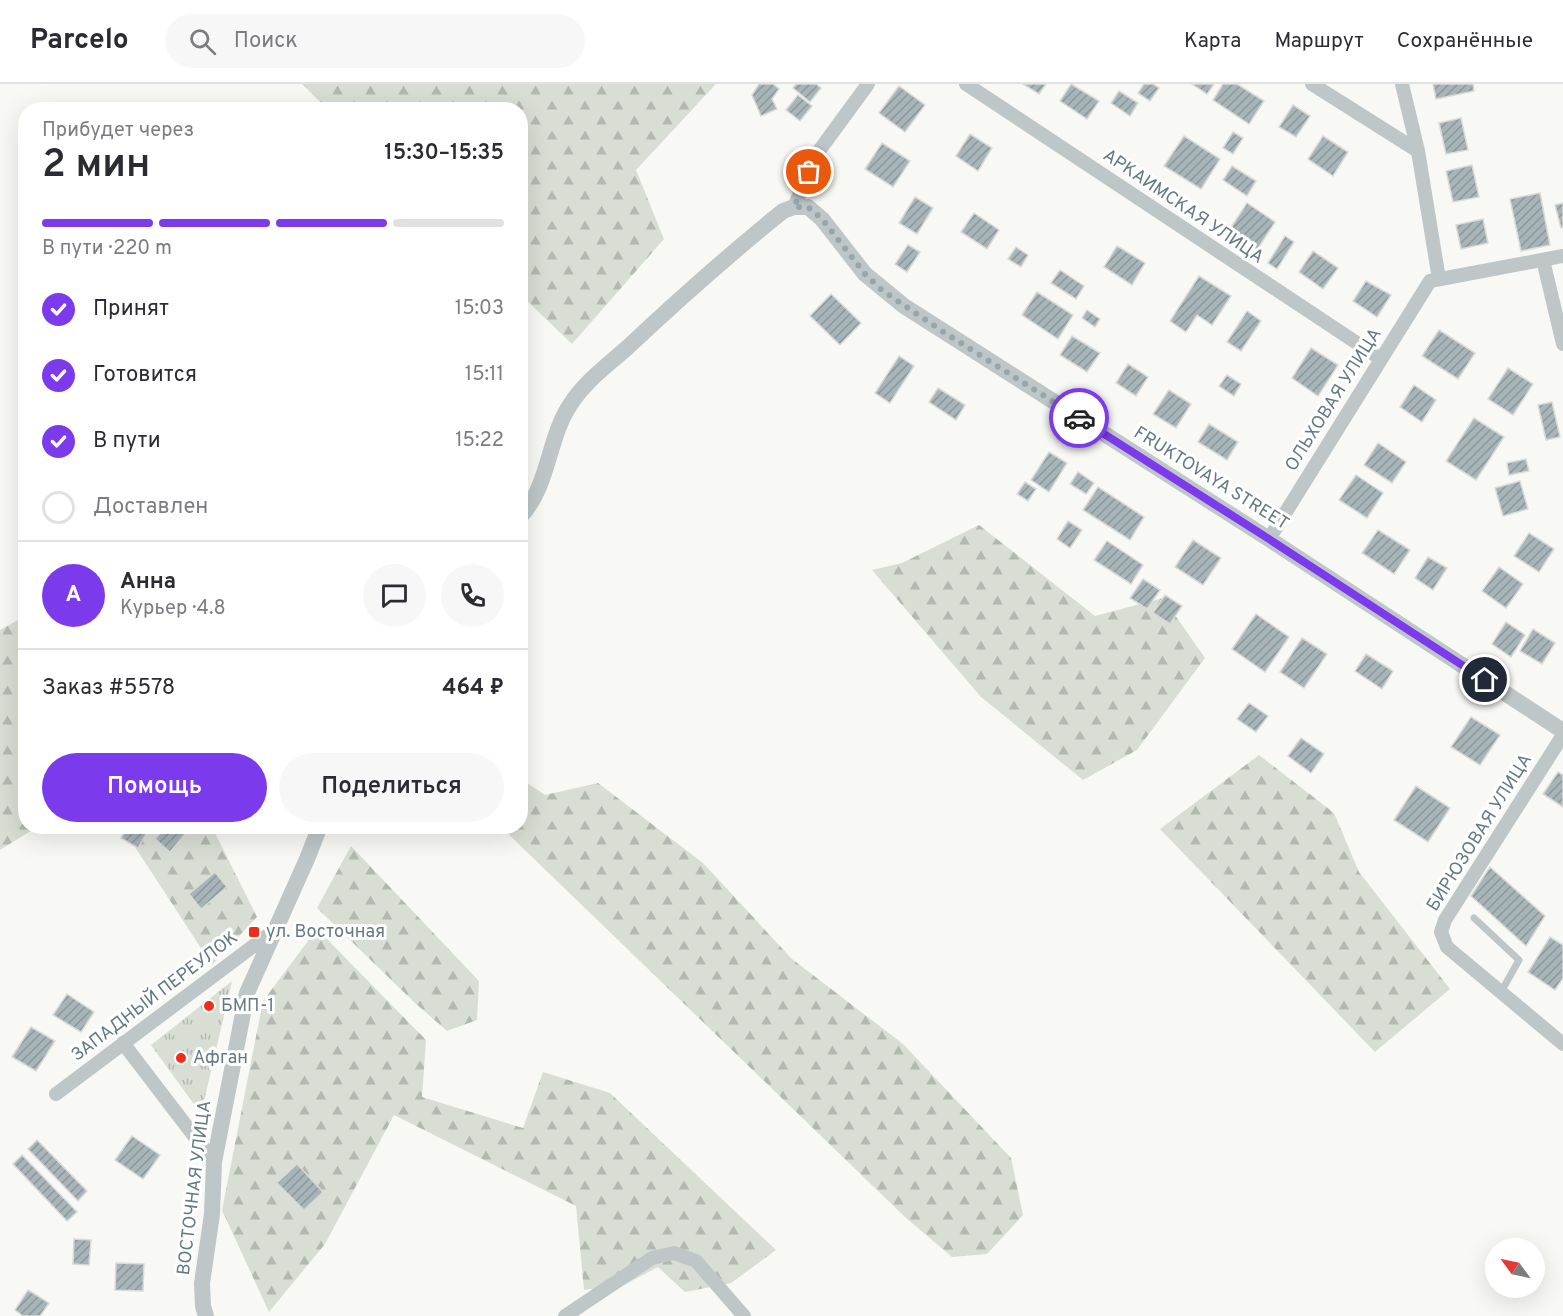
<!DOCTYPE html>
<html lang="ru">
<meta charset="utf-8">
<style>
:root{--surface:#fff;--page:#f7f7f7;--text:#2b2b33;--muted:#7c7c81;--line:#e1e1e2;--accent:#7c3aed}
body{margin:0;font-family:Overpass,sans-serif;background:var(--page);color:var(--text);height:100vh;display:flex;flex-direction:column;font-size:22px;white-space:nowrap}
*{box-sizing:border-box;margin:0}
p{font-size:20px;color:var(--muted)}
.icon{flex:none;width:33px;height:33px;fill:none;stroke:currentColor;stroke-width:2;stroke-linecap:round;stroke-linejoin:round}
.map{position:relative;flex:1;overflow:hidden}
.panel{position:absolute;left:18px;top:18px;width:510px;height:732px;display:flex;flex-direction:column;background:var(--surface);border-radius:24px;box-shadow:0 6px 24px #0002}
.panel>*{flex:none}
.needle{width:39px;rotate:303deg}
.buttons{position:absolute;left:1485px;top:1154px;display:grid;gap:12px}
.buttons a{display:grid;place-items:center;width:60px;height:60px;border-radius:50%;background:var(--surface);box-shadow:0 6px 24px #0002;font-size:30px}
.pin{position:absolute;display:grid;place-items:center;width:51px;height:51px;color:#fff;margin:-26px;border:3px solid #fff;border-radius:50%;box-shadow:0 2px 6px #0007}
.courier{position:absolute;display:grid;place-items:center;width:60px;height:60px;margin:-30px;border:4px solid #7c3aed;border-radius:50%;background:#fff;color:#222;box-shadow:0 2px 8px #0007}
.summary em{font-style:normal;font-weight:600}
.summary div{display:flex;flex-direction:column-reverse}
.summary{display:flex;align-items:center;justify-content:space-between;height:102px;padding:0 24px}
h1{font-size:39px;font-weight:600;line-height:45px}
.bar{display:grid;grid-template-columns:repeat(4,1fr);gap:9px 6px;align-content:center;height:72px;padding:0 24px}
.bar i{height:8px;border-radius:4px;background:var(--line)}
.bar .selected{background:var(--accent)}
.bar p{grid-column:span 4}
.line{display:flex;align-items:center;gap:15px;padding:0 24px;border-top:2px solid var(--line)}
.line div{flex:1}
.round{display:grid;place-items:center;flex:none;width:63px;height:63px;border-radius:32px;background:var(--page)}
ol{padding:0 24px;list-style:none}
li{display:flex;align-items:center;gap:18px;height:66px}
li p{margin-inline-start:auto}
li .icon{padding:6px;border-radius:50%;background:var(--accent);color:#fff;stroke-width:4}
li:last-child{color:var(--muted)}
li i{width:33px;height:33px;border:3px solid var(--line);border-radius:50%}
.action{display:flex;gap:12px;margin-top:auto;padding:12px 24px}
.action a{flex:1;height:69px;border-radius:36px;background:var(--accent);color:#fff;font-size:24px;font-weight:600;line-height:69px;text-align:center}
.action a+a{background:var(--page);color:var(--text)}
header{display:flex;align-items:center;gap:36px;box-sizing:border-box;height:84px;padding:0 30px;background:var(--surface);border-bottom:2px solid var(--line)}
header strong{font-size:28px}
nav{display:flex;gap:33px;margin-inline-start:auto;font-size:21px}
.search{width:420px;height:54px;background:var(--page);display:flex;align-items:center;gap:15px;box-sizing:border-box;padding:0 21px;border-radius:33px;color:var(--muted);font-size:22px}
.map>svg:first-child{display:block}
</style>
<header>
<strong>Parcelo</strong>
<div class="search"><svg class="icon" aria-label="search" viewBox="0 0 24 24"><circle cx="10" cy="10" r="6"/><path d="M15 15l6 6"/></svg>Поиск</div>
<nav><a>Карта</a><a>Маршрут</a><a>Сохранённые</a></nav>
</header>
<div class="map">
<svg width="1563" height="1232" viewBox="0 0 1563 1232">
<defs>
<pattern id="grass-tufts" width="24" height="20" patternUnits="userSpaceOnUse" patternTransform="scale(1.5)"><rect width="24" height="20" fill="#d9ded4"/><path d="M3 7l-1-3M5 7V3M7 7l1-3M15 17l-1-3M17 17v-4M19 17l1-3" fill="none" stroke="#b3b9b1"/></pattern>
<pattern id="forest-firs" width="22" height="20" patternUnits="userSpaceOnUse" patternTransform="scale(1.5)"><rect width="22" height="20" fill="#d9ded4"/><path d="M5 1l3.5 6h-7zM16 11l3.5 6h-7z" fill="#b3b9b1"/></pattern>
<pattern id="building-hatch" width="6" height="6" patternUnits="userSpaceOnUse" patternTransform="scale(1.5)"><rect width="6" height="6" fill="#a7b4b8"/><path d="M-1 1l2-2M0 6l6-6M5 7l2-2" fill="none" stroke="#8b979b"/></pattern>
</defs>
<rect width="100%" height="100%" fill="#f8f8f5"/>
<!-- grass -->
<polygon fill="url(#grass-tufts)" points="232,897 201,1030 151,961"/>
<!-- forest -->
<g fill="url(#forest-firs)">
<polygon points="302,0 716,0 636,86 664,155 572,260 521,211 520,26 327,25"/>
<polygon points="979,441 1095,532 1163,514 1205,574 1137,666 1083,696 981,613 872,486 902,479"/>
<polygon points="25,532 26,742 37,743 0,766 0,546"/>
<polygon points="1259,671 1334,729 1359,788 1450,905 1375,968 1160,745"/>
<polygon points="521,695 545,711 598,699 703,779 792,875 903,960 1011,1074 1023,1131 987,1170 952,1173 905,1133 501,743 520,742"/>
<polygon points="122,743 212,743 257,833 212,881"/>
<polygon points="351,762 479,897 477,936 447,947 414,918 317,824"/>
<polygon points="317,845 426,956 422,1013 523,1044 543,988 610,1009 776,1166 731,1199 685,1208 658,1183 624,1201 584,1206 576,1122 394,1031 325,1160 269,1228 222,1126 263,917"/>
</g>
<!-- building -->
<g fill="url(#building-hatch)" stroke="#dadad7" stroke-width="1.5">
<polygon points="759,0 773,0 779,5 772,15 777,25 761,32 752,11"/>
<polygon points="796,0 816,0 821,4 810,18 793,4"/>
<polygon points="1023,0 1046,0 1039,10"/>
<polygon points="1071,0 1099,17 1087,35 1060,17"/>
<polygon points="1144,0 1153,0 1159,4 1150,17 1138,9"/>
<polygon points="1192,0 1214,0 1207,10"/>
<polygon points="1223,0 1237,0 1264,17 1249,40 1213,16"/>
<polygon points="1433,0 1473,0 1474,7 1436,15"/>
<polygon points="899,2 925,21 905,48 879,29"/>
<polygon points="1119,7 1138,19 1130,32 1111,19"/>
<polygon points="798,11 812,22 800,37 786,26"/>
<polygon points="1293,21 1310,32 1296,53 1279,43"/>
<polygon points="1461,34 1468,66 1446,70 1439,39"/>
<polygon points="1233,48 1243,54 1233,70 1223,64"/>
<polygon points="970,50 992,64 978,87 956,72"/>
<polygon points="1184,52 1220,75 1201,105 1164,82"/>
<polygon points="1323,52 1348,68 1333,92 1308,75"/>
<polygon points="882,59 910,77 893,103 865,85"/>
<polygon points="1472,81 1479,113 1453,118 1446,87"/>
<polygon points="1232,82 1256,97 1247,112 1223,96"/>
<polygon points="1540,109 1550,161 1521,167 1510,115"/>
<polygon points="915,113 933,124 917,150 899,139"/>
<polygon points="1247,119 1275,138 1257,166 1228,148"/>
<polygon points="1563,119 1563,143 1561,144 1555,121"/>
<polygon points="974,129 999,146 987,165 961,148"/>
<polygon points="1483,135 1488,159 1461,165 1456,141"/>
<polygon points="1285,152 1294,158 1277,185 1268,179"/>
<polygon points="908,161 920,168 907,188 895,180"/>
<polygon points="1117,162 1145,179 1132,201 1104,183"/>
<polygon points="1016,163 1028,171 1021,183 1008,175"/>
<polygon points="1313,167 1338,184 1323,205 1299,188"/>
<polygon points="1060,186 1084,202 1076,215 1051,199"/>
<polygon points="1199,192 1231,212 1212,241 1197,231 1186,248 1170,237"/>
<polygon points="1366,197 1391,211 1377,233 1353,217"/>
<polygon points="1037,208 1073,231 1058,255 1022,231"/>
<polygon points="831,210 861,239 840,261 810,232"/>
<polygon points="1087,226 1100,235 1095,243 1082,234"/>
<polygon points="1247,227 1261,237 1241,267 1227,258"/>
<polygon points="1439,246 1475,269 1458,295 1422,272"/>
<polygon points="1072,252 1100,269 1087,288 1060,271"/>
<polygon points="1311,264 1338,281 1318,312 1292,294"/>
<polygon points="899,272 914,282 890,319 875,309"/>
<polygon points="1128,280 1148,293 1136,312 1116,299"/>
<polygon points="1508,284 1533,300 1513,331 1488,315"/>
<polygon points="1227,291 1241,300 1234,312 1219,302"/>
<polygon points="1414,301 1436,316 1422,338 1400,323"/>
<polygon points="938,304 965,321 956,336 929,318"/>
<polygon points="1169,306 1191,320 1176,344 1153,330"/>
<polygon points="1552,318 1560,353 1546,356 1538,321"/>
<polygon points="1474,334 1504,353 1476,396 1446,377"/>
<polygon points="1209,340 1238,358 1227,376 1198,358"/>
<polygon points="1378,359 1406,378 1392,399 1364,381"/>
<polygon points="1049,368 1067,379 1049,408 1031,396"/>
<polygon points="1526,375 1529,387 1509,391 1507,379"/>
<polygon points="1078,388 1094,399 1086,410 1070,400"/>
<polygon points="1356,391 1383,409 1367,434 1339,416"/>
<polygon points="1520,397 1528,425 1503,432 1495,404"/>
<polygon points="1025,398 1036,405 1028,417 1017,410"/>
<polygon points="1098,403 1144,433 1130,456 1083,426"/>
<polygon points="1068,437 1082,446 1070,464 1057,455"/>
<polygon points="1378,446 1410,466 1394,490 1362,469"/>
<polygon points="1529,449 1554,465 1539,488 1514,472"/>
<polygon points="1193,456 1221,474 1203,501 1175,483"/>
<polygon points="1107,457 1143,481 1131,500 1094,476"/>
<polygon points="1428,473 1447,484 1433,506 1415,494"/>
<polygon points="1499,483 1523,500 1506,524 1482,507"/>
<polygon points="1143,495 1160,506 1147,525 1130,514"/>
<polygon points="1165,511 1182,522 1170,540 1153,529"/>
<polygon points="1256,530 1289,553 1265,588 1232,565"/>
<polygon points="1506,538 1525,551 1511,573 1492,560"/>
<polygon points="1533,545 1555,559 1542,580 1520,567"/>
<polygon points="1302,554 1327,570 1304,604 1280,588"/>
<polygon points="1366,570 1393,587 1382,605 1355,587"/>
<polygon points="1249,619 1268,632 1256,648 1237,635"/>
<polygon points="1471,633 1500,651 1480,681 1451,663"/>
<polygon points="1301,654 1324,670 1311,689 1288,672"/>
<polygon points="1558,688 1563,691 1563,723 1543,710"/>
<polygon points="1416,702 1450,724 1428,758 1394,736"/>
<polygon points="128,742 151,742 138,764 121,754"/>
<polygon points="166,742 188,742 190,744 170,768 155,755"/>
<polygon points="1490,783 1545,832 1526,862 1471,812"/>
<polygon points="215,788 227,803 201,825 189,810"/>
<polygon points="1550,853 1563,861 1563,894 1555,906 1528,888"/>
<polygon points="67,910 94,928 81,948 53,931"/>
<polygon points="31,943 55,957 36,987 12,973"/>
<polygon points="132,1052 160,1071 143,1095 115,1076"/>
<polygon points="37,1056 87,1107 78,1117 28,1065"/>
<polygon points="22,1071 77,1128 67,1137 13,1080"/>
<polygon points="297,1080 323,1108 304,1126 277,1099"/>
<polygon points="74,1155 91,1156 89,1181 73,1180"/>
<polygon points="116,1179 144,1180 143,1207 115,1206"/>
<polygon points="28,1206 49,1219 40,1232 23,1232 15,1226"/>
</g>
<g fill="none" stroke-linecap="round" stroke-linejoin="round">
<!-- service -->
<polyline stroke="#bec6c8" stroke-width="7" points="1474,834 1519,876 1501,908"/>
<!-- minor -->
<g stroke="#bec6c8" stroke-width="14">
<polyline points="966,0 1381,275"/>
<polyline points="1312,0 1418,67"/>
<polyline points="1402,0 1418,67 1439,195"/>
<polyline points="794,123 816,71 868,0"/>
<polyline points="1543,176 1563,260"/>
<polyline points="1269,455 1430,197 1563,172"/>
<polyline points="1563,651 1445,836 1441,848 1447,863 1563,960"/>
<polyline points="123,959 214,1078"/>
<polyline points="56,1010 276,845"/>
<polyline points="565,1232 652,1174 674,1169 696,1177 744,1232"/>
</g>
<!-- tertiary -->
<g stroke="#bec6c8" stroke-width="16">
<path d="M 520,433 C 550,401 547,356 570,321 C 584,298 609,280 628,263 C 678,216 730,170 783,127 L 794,123 L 808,123 L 822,135 L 865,190 L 904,222 L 1269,455 L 1563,647"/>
<polyline points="206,1232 203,1222 202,1199 212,1130 214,1078 247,909 307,775 320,742"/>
</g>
</g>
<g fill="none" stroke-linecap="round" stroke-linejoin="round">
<!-- done -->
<polyline stroke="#96a6ab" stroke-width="6" stroke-dasharray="0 10.8" points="809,88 794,123 808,123 822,135 865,190 883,207 945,249 1079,334"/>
<!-- route -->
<polyline stroke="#7c3aed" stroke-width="8" points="1079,334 1269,455 1485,596"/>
</g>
<!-- markers -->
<g fill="#f02a1d" stroke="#fff" stroke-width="2">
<rect x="248" y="842" width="12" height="12" rx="3"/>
<circle cx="209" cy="922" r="6"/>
<circle cx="181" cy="974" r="6"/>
</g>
<g text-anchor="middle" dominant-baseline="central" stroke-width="6" stroke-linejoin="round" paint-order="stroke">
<!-- street labels -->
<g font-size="18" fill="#617a83" stroke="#fff">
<text transform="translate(1183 123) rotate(34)">АРКАИМСКАЯ УЛИЦА</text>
<text transform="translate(1334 316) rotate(-58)">ОЛЬХОВАЯ УЛИЦА</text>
<text transform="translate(1211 395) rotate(32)">FRUKTOVAYA STREET</text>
<text transform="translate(1480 749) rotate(-58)">БИРЮЗОВАЯ УЛИЦА</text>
<text transform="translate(155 913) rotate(-37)">ЗАПАДНЫЙ ПЕРЕУЛОК</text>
<text transform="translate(195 1104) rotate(-83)">ВОСТОЧНАЯ УЛИЦА</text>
</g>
<!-- poi labels -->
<g font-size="18" fill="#617a83" stroke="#fff" text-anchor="start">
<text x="266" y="848">ул. Восточная</text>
<text x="221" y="922">БМП-1</text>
<text x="193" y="974">Афган</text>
</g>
</g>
</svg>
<div class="buttons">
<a><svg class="needle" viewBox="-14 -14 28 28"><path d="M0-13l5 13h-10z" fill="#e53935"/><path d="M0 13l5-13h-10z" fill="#7c7c81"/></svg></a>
</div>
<div class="pin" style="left:809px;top:88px;background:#ea580c"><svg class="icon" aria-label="bag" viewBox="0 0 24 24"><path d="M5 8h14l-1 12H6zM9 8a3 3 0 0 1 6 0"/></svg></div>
<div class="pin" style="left:1485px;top:596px;background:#1f2937"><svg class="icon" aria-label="home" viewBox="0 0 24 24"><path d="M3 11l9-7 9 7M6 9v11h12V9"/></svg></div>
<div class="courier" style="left:1079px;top:334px"><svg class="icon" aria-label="car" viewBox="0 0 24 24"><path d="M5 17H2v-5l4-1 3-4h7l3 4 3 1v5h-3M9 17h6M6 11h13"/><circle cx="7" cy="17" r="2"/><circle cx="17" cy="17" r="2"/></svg></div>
<section class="panel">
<div class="summary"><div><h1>2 мин</h1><p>Прибудет через</p></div><em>15:30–15:35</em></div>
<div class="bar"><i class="selected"></i><i class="selected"></i><i class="selected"></i><i></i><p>В пути · 220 m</p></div>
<ol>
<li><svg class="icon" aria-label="check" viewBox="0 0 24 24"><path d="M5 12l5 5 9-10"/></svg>Принят<p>15:03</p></li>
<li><svg class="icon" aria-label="check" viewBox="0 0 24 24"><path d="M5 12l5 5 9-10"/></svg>Готовится<p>15:11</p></li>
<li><svg class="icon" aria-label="check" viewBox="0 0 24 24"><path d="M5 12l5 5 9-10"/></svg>В пути<p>15:22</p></li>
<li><i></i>Доставлен</li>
</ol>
<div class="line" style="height:108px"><b class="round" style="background:var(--accent);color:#fff">А</b><div><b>Анна</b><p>Курьер · 4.8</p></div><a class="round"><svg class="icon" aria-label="chat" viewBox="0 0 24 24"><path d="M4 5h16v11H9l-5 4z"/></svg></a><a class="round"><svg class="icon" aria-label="phone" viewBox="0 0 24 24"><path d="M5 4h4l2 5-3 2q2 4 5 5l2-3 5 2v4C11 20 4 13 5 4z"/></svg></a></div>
<div class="line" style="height:78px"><div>Заказ #5578</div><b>464 ₽</b></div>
<div class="action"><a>Помощь</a><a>Поделиться</a></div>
</section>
</div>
